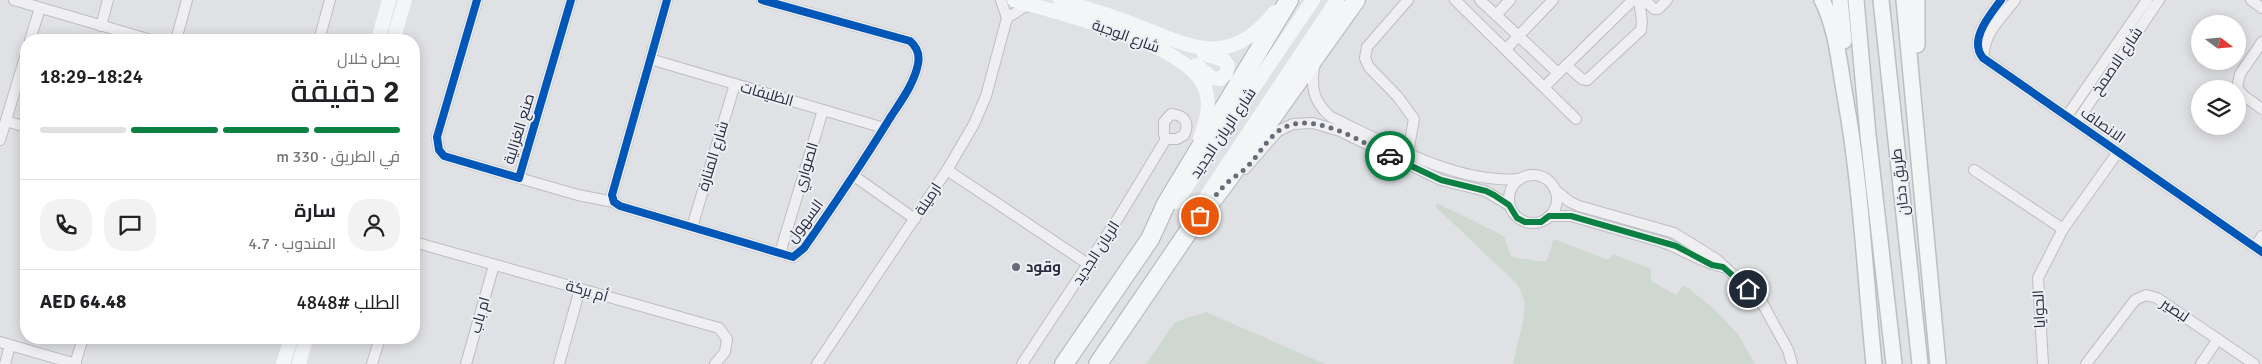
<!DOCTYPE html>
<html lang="ar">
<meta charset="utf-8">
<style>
:root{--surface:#fff;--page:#f2f2f2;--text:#202124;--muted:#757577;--line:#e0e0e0;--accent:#0b8043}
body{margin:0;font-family:Signika,Cairo,sans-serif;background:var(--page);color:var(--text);direction:rtl;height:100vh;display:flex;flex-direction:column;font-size:19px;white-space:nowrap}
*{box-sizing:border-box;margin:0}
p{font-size:16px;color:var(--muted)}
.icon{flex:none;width:28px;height:28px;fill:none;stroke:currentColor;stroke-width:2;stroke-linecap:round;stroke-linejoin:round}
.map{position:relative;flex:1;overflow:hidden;direction:ltr}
.sheet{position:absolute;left:20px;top:34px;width:400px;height:310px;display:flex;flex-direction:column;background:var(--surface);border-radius:20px;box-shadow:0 2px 12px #0003;direction:rtl}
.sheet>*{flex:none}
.needle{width:32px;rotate:106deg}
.controls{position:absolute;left:2191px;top:15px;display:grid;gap:10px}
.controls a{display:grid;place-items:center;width:55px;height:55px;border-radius:50%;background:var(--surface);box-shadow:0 2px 12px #0003;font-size:25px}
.pin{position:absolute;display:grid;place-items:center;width:42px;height:42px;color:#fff;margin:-21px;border:2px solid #fff;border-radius:50%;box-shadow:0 1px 5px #0007}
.courier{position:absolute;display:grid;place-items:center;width:50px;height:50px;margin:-25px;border:4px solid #0b8043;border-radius:50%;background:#fff;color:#222;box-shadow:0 1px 6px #0007}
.headline em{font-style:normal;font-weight:600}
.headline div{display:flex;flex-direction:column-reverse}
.headline{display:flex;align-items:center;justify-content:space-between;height:85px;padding:0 20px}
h1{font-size:32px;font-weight:600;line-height:38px}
.bar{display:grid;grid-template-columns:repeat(4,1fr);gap:8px 5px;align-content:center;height:60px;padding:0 20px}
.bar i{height:6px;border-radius:4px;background:var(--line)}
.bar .active{background:var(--accent)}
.bar p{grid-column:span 4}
.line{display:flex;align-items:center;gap:12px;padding:0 20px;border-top:1px solid var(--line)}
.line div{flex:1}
.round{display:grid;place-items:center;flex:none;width:52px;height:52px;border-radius:20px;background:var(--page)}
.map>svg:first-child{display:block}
</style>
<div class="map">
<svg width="2262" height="364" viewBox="0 0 2262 364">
<rect width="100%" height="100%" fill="#e0e1e5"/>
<!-- green -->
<g fill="#ced8d0">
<polygon points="1437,203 1504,236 1511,257 1546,262 1554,239 1608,260 1613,254 1651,269 1651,281 1676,295 1684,285 1712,307 1738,334 1755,364 1513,364 1523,321 1525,303 1518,285 1436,207"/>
<polygon points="1206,312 1325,364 1146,364 1175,322"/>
</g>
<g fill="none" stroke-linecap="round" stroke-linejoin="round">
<!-- street casing -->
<g stroke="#bdbec2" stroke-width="12">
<g id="street">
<polyline points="14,0 151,40"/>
<polyline points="477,0 437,137 439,150 444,156 519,178 571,0"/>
<path d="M 667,0 L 612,195 L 614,202 L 620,206 L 793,257 L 804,248 C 834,205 863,162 890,118 C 901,101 914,84 918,64 C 920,54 917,47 910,41 L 762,0"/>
<polyline points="1455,0 1576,119"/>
<polyline points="1480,0 1558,73"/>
<polyline points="1645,0 1654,9 1658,9 1667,0"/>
<path d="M 2001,0 C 1990,15 1968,40 1983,58 L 2262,252"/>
<polyline points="2251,0 2262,8"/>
<polyline points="1496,15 1510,0"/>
<polyline points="1007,18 1024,7 1033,6"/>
<polyline points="101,26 108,0"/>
<polyline points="30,40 40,8"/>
<polyline points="176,40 187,0"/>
<polyline points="319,40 330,0"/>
<polyline points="2262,42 2240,74 2237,88 2244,96 2262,109"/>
<polyline points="1506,49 1553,0"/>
<path d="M 1984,52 C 1986,31 2002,17 2015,0"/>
<polyline points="650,59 884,128"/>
<path d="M 1315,63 C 1310,86 1313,102 1331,117 C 1388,144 1456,184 1520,179"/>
<polyline points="1566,65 1582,79 1587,80 1641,30 1642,21 1639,0"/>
<polyline points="1544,87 1633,0"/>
<path d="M 1171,114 C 1185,115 1190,123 1184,135 L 1177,139 L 1166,139 L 1164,134 L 1164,122 Z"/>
<polyline points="2067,116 2147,0"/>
<polyline points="6,121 26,127"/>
<polyline points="2076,123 2159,0"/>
<polyline points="0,140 26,54"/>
<polyline points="1408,152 1414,119 1398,97 1369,67 1365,58 1367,47 1408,0"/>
<polyline points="1245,169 1278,131 1293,124 1313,123 1340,131 1441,180 1485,191 1509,205"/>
<polyline points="947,170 1088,264"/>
<polyline points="1974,170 2063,229"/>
<circle cx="1533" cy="199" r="24"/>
<polyline points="854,176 915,219"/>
<polyline points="519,178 578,195 614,202"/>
<polyline points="1555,190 1570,202 1579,206 1674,233 1716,259 1760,299 1788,350 1792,364"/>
<path d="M 1549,216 L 1571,216 L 1662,242 C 1683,249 1701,263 1723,267"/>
<polyline points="692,227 735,84"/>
<polyline points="414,242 719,328 727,339 725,352 715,364"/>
<polyline points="2255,247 2262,236"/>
<polyline points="780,253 823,110"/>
<polyline points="0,342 76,364"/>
<polyline points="5,364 10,345"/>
<polyline points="75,364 83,338"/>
<polyline points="372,364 380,338"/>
<polyline points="466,364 494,265"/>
<polyline points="559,364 580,289"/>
<polyline points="817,364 947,170 974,124 986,96 1007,18 1001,0"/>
<polyline points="1022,364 1120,215 1166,139"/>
<polyline points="2043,364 2038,278 2063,229 2118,152"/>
<polyline points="2086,364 2135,300 2146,295 2157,298 2254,364"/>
<polyline points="2201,364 2218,339"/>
</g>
</g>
<!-- primary casing -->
<g stroke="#bcbec2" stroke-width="18">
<g id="primary">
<path d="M 1822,0 C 1837,30 1839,63 1845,96 C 1861,184 1865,275 1874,364"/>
<polyline points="1840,0 1844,41"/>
<polyline points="1856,0 1868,135 1894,364"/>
<polyline points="1881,0 1920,364"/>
<polyline points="1904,0 1938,364"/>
<polyline points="1917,0 1917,45"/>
</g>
</g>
<!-- highway casing -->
<g stroke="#b2b4ba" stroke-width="20">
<g id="highway">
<polyline points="1064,364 1150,239 1166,204 1289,0"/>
<polyline points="1098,364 1188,232 1224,185 1356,0"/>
</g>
</g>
<!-- street -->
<use href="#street" stroke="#efeff2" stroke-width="10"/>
<!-- secondary -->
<g stroke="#f4f5f6" stroke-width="14">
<path d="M 1014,0 C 1060,14 1184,42 1204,86 C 1212,104 1206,121 1200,138"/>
<path d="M 1060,0 C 1081,7 1104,13 1125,21 C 1186,43 1225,74 1275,12"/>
<polyline points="378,40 389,0"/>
<polyline points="393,40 405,0"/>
<polyline points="1196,65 1212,78 1220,79 1226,74 1228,66 1224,60 1204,54"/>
<polyline points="1176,202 1313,0"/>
<polyline points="1202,203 1337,0"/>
<polyline points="283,364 291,338"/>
<polyline points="299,364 306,338"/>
</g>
<!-- primary -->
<use href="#primary" stroke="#f4f5f6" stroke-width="15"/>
<!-- highway -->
<use href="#highway" stroke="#f4f5f6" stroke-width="18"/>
<!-- cycleway casing -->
<g stroke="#edeff5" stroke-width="11">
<g id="cycleway">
<polyline points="477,0 437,137 439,150 444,156 519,178 571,0"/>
<path d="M 667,0 L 612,195 L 614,202 L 620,206 L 793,257 L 804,248 C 834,205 863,162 890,118 C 901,101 914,84 918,64 C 920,54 917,47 910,41 L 762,0"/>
<path d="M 2001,0 C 1990,15 1968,40 1983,58 L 2262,252"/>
</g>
</g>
<!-- cycleway -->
<use href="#cycleway" stroke="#0057b8" stroke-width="8"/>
</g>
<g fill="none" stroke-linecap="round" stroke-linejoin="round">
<!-- done -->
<path stroke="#686b78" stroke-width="5" stroke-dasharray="0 9" d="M 1200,216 C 1208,206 1215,195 1224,186 C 1230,179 1240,174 1247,167 C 1258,156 1265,142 1277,132 C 1308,107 1360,141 1390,156"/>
<!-- route -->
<polyline stroke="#0b8043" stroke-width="6" points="1390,156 1441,180 1486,191 1494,195 1509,205 1517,218 1525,222 1541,222 1549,216 1571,216 1676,246 1712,265 1723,267 1748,289"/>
</g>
<!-- markers -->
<circle fill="#686b78" stroke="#edeff5" stroke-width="2" cx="1016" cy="267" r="5"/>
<g text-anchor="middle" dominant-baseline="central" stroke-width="4" stroke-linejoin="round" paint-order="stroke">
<!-- street labels -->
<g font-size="15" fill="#272b3d" stroke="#edeff5">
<text transform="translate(1126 36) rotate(20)">شارع الوجبة</text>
<text transform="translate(2117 61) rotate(-56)">شارع الاصمخ</text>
<text transform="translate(767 94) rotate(16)">الظليفات</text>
<text transform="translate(2103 125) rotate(35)">الانصاف</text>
<text transform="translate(519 129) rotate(-73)">صنع الغزالية</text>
<text transform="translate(1223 133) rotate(-56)">شارع الريان الجديد</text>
<text transform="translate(713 156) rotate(-73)">شارع المنارة</text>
<text transform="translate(806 167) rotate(-73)">الصواري</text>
<text transform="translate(1900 182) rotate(-97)">طريق دخان</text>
<text transform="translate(928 199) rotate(-57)">ارميلة</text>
<text transform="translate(805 221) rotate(-53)">السهول</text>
<text transform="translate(1096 253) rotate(-57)">الريان الجديد</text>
<text transform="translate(587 291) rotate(16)">أم بركة</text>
<text transform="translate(2039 309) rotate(-93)">الحوايا</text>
<text transform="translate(2175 310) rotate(34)">لبصير</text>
<text transform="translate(480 315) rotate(-74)">ام باب</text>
</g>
<!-- poi labels -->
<g font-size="15" font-weight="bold" fill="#272b3d" stroke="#edeff5" text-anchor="start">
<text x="1026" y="267">وقود</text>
</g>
</g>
</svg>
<div class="controls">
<a><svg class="needle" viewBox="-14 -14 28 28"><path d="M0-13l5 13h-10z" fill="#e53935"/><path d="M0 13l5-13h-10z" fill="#757577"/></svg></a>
<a><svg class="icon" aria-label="layers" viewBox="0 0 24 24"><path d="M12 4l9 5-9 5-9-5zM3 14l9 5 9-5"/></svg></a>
</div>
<div class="pin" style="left:1200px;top:216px;background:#ea580c"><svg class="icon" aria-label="bag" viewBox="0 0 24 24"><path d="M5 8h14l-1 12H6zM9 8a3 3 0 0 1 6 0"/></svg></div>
<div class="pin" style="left:1748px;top:289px;background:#1f2937"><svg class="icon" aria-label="home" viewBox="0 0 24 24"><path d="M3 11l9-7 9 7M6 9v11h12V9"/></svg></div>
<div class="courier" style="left:1390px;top:156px"><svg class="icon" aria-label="car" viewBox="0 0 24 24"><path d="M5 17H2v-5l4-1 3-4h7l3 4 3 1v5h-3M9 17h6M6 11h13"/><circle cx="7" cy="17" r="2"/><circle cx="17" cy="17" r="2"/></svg></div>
<section class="sheet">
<div class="headline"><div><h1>2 دقيقة</h1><p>يصل خلال</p></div><em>18:24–18:29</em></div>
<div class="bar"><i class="active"></i><i class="active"></i><i class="active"></i><i></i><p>في الطريق · 330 m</p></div>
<div class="line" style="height:90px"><a class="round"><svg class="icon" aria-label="person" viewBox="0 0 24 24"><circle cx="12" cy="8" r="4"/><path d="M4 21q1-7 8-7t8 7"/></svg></a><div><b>سارة</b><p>المندوب · 4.7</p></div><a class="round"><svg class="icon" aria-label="chat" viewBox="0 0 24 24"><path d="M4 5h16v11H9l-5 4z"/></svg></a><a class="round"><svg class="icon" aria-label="phone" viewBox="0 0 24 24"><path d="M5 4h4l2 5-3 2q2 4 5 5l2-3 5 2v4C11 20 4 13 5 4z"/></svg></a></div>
<div class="line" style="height:65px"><div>الطلب #4848</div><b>AED 64.48</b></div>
</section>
</div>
